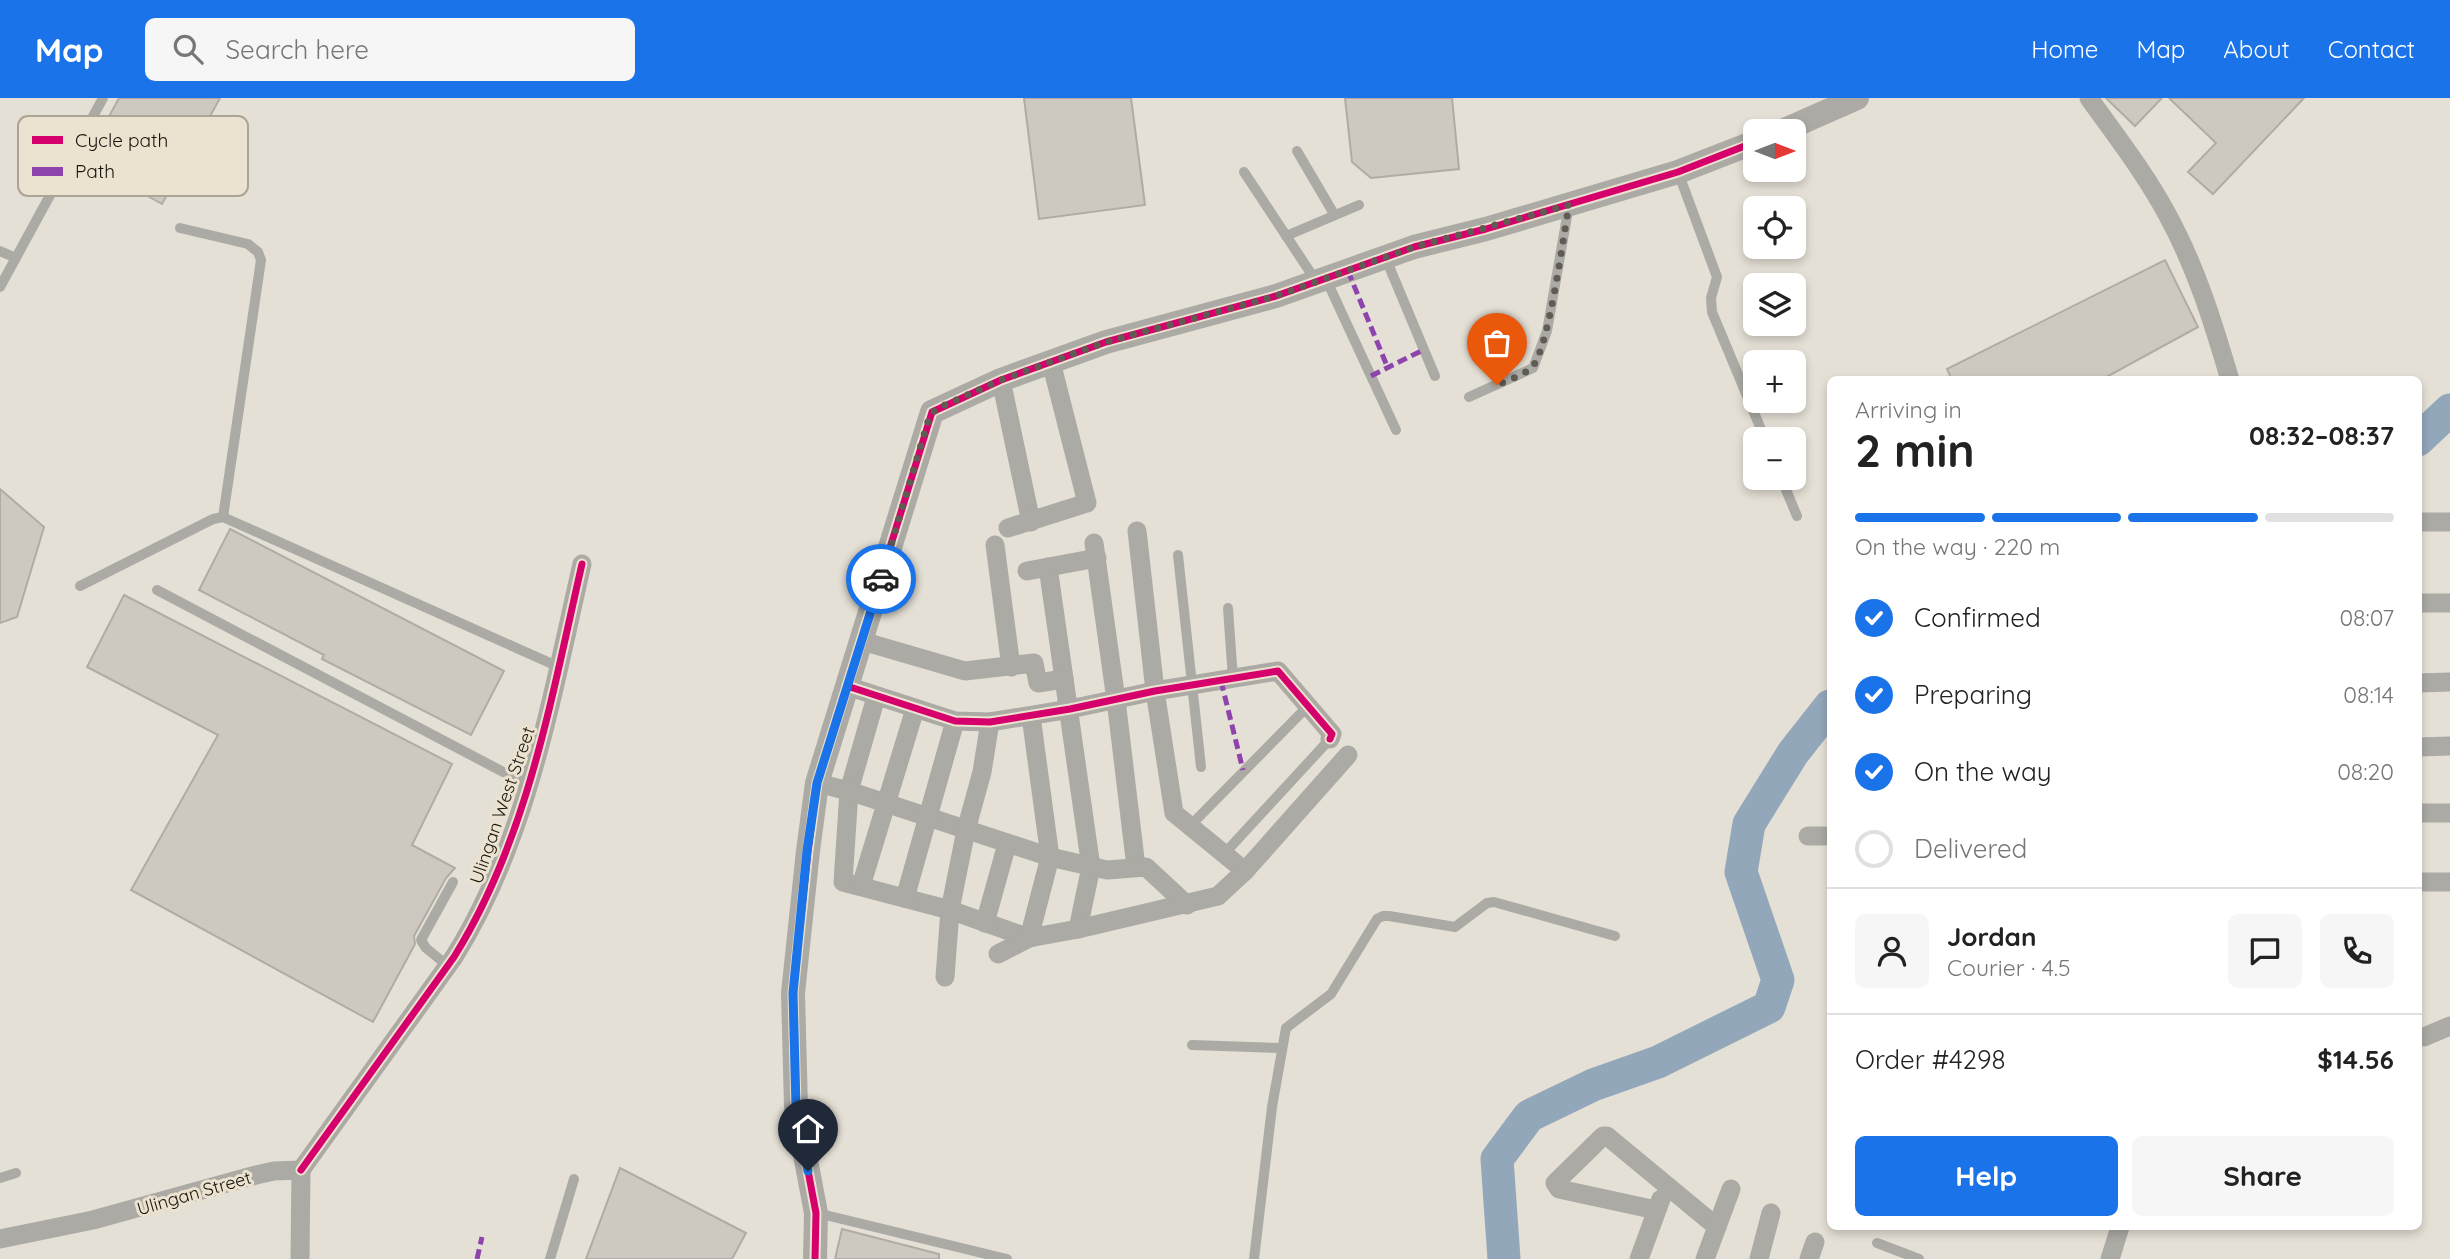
<!DOCTYPE html>
<meta charset="utf-8">
<style>
:root{--surface:#fff;--page:#f6f6f6;--text:#222;--muted:#767676;--line:#e0e0e0;--accent:#1a73e8}
body{margin:0;font-family:Quicksand,sans-serif;background:var(--page);color:var(--text);height:100vh;display:flex;flex-direction:column;font-size:26px;white-space:nowrap}
*{box-sizing:border-box;margin:0}
p{font-size:23px;color:var(--muted)}
.icon{flex:none;width:38px;height:38px;fill:none;stroke:currentColor;stroke-width:2;stroke-linecap:round;stroke-linejoin:round}
.map{position:relative;flex:1;overflow:hidden}
.sheet{position:absolute;left:1827px;top:278px;width:595px;height:854px;display:flex;flex-direction:column;background:var(--surface);border-radius:10px;box-shadow:0 4px 10px #0003}
.sheet>*{flex:none}
.needle{width:46px;rotate:90deg}
.controls{position:absolute;left:1743px;top:21px;display:grid;gap:14px}
.controls a{display:grid;place-items:center;width:63px;height:63px;border-radius:10px;background:var(--surface);box-shadow:0 4px 10px #0003;font-size:35px}
.pin{position:absolute;display:grid;place-items:center;width:60px;height:60px;color:#fff;margin:-72px -30px;border-radius:50% 50% 50% 0;rotate:-45deg;box-shadow:0 0 7px #0007}
.pin .icon{rotate:45deg}
.courier{position:absolute;display:grid;place-items:center;width:70px;height:70px;margin:-35px;border:5px solid #1a73e8;border-radius:50%;background:#fff;color:#222;box-shadow:0 2px 9px #0007}
.head em{font-style:normal;font-weight:700}
.head div{display:flex;flex-direction:column-reverse}
.head{display:flex;align-items:center;justify-content:space-between;height:119px;padding:0 28px}
h1{font-size:46px;font-weight:700;line-height:52px}
.bar{display:grid;grid-template-columns:repeat(4,1fr);gap:10px 7px;align-content:center;height:84px;padding:0 28px}
.bar i{height:9px;border-radius:5px;background:var(--line)}
.bar .active{background:var(--accent)}
.bar p{grid-column:span 4}
.line{display:flex;align-items:center;gap:18px;padding:0 28px;border-top:2px solid var(--line)}
.line div{flex:1}
.round{display:grid;place-items:center;flex:none;width:74px;height:74px;border-radius:10px;background:var(--page)}
ol{padding:0 28px;list-style:none}
li{display:flex;align-items:center;gap:21px;height:77px}
li p{margin-inline-start:auto}
li .icon{padding:7px;border-radius:50%;background:var(--accent);color:#fff;stroke-width:4}
li:last-child{color:var(--muted)}
li i{width:38px;height:38px;border:4px solid var(--line);border-radius:50%}
.action{display:flex;gap:14px;margin-top:auto;padding:14px 28px}
.action a{flex:1;height:80px;border-radius:10px;background:var(--accent);color:#fff;font-size:28px;font-weight:700;line-height:80px;text-align:center}
.action a+a{background:var(--page);color:var(--text)}
header{display:flex;align-items:center;gap:42px;box-sizing:border-box;height:98px;padding:0 35px;background:var(--accent);color:#fff}
header strong{font-size:33px}
nav{display:flex;gap:38px;margin-inline-start:auto;font-size:24px}
.search{width:490px;height:63px;background:var(--page);display:flex;align-items:center;gap:18px;box-sizing:border-box;padding:0 24px;border-radius:10px;color:var(--muted);font-size:26px}
.map>svg:first-child{display:block}
</style>
<header>
<strong>Map</strong>
<div class="search"><svg class="icon" aria-label="search" viewBox="0 0 24 24"><circle cx="10" cy="10" r="6"/><path d="M15 15l6 6"/></svg>Search here</div>
<nav><a>Home</a><a>Map</a><a>About</a><a>Contact</a></nav>
</header>
<div class="map">
<svg width="2450" height="1161" viewBox="0 0 2450 1161">
<rect width="100%" height="100%" fill="#e5e0d5"/>
<g fill="none" stroke-linecap="round" stroke-linejoin="round">
<!-- river -->
<g stroke="#93a7ba" stroke-width="33">
<polyline points="2418,342 2450,312"/>
<polyline points="1504,1161 1497,1061 1529,1018 1593,987 1658,964 1769,909 1778,882 1741,774 1749,726 1793,655 1830,608"/>
</g>
</g>
<!-- building -->
<g fill="#cdc9c0" stroke="#b0aca4" stroke-width="2">
<polygon points="119,0 220,0 162,106 85,63"/>
<polygon points="1024,0 1131,0 1145,107 1039,121"/>
<polygon points="1345,0 1452,0 1459,71 1371,80 1352,64"/>
<polygon points="2106,0 2162,0 2135,28"/>
<polygon points="2169,0 2304,0 2213,96 2188,74 2216,45"/>
<polygon points="2165,162 2198,229 2101,282 1952,282 1947,271"/>
<polygon points="0,391 44,429 17,519 0,525"/>
<polygon points="230,431 504,573 471,637 322,561 324,557 199,492"/>
<polygon points="124,497 452,666 412,747 455,770 446,780 414,838 415,846 373,924 131,792 218,637 87,569"/>
<polygon points="620,1070 746,1135 732,1161 586,1161"/>
<polygon points="842,1131 939,1156 939,1161 835,1161"/>
</g>
<g fill="none" stroke-linecap="round" stroke-linejoin="round">
<!-- service -->
<g stroke="#acaaa5" stroke-width="10">
<polyline points="1297,53 1334,116"/>
<polyline points="1244,74 1316,183"/>
<polyline points="1678,74 1717,179 1711,200 1712,214 1765,341"/>
<polyline points="180,130 248,146 258,154 261,162 223,419"/>
<polyline points="1286,138 1359,107"/>
<polyline points="0,153 16,160"/>
<polyline points="1386,161 1435,278"/>
<polyline points="1326,181 1396,332"/>
<polyline points="0,189 103,0"/>
<polyline points="1469,299 1533,270 1547,233 1569,107"/>
<polyline points="1781,380 1797,418"/>
<polyline points="1178,457 1201,669"/>
<polyline points="80,488 213,421 223,419 559,569"/>
<polyline points="157,492 528,687"/>
<polyline points="1228,510 1233,581"/>
<polyline points="1190,728 1307,609"/>
<polyline points="1224,756 1330,641"/>
<polyline points="448,868 426,850 421,842 453,784"/>
<polyline points="1192,947 1281,950"/>
<polyline points="0,1080 16,1075"/>
<polyline points="817,1115 1007,1161"/>
<polyline points="1877,1145 1919,1161"/>
<polyline points="550,1161 574,1081"/>
<polyline points="1254,1161 1272,1009 1286,930 1331,896 1377,821 1383,818 1389,818 1455,829 1487,805 1494,804 1615,838"/>
</g>
<!-- minor -->
<g stroke="#acaaa5" stroke-width="19">
<path d="M 2089,0 C 2116,38 2145,75 2167,116 C 2196,169 2213,224 2230,282"/>
<polyline points="1001,282 1031,424"/>
<polyline points="2418,424 2450,424"/>
<polyline points="1008,430 1087,405 1051,264"/>
<polyline points="1137,433 1155,593 1174,715 1245,773"/>
<polyline points="1094,445 1116,602 1136,769"/>
<polyline points="995,447 1011,569"/>
<polyline points="1048,469 1091,769 1078,831"/>
<polyline points="1027,473 1097,460"/>
<polyline points="2418,505 2450,505"/>
<polyline points="862,543 965,573 1034,565 1038,585 1064,581"/>
<polyline points="2418,585 2450,584"/>
<polyline points="847,588 955,623 990,624 1070,611 1155,593 1278,573 1332,636 1330,641"/>
<polyline points="876,599 849,693 843,784 950,812 1029,840"/>
<polyline points="2418,649 2450,648"/>
<polyline points="817,685 849,693 1050,759 1107,772 1146,769 1187,807"/>
<polyline points="2418,715 2450,715"/>
<polyline points="1808,738 1830,738"/>
<polyline points="2418,784 2450,784"/>
<polyline points="861,788 915,611"/>
<polyline points="905,800 955,623"/>
<polyline points="985,825 1007,746"/>
<polyline points="1029,840 1050,759 1031,618"/>
<polyline points="998,856 1029,840 1078,831 1218,798 1245,773 1348,657"/>
<polyline points="945,879 950,812 966,732 982,674 990,624"/>
<polyline points="2424,939 2450,928"/>
<path d="M 301,1072 L 454,859 C 528,740 551,601 582,466"/>
<polyline points="1656,1112 1559,1091 1555,1085 1603,1038 1607,1038 1717,1129"/>
<polyline points="0,1141 93,1122 256,1077 274,1073 301,1072"/>
<polyline points="300,1161 301,1072"/>
<polyline points="1639,1161 1661,1101"/>
<polyline points="1705,1161 1731,1091"/>
<polyline points="1759,1161 1771,1115"/>
<polyline points="1809,1161 1815,1144"/>
<polyline points="2110,1161 2120,1129"/>
</g>
<!-- tertiary -->
<g stroke="#acaaa5" stroke-width="24">
<polyline points="1782,33 1857,0"/>
<polyline points="815,1161 816,1115 796,1009 793,895 808,753 817,685 932,314 1001,282 1106,244 1276,198 1414,149 1486,131 1678,74 1755,44"/>
</g>
<!-- quiet -->
<g stroke="#8e44ad" stroke-width="5" stroke-dasharray="10 5" stroke-linecap="butt">
<polyline points="1348,173 1387,268"/>
<polyline points="1371,278 1423,252"/>
<polyline points="1221,583 1243,672"/>
<polyline points="477,1161 482,1139"/>
</g>
<!-- cycleway casing -->
<g stroke="#ebe2cf" stroke-width="11">
<g id="cycleway">
<polyline points="847,588 955,623 990,624 1070,611 1155,593 1278,573 1332,636 1330,641"/>
<path d="M 301,1072 L 454,859 C 528,740 551,601 582,466"/>
<polyline points="815,1161 816,1115 796,1009 793,895 808,753 817,685 932,314 1001,282 1106,244 1276,198 1414,149 1486,131 1678,74 1755,44"/>
</g>
</g>
<!-- cycleway -->
<use href="#cycleway" stroke="#d6006c" stroke-width="7"/>
</g>
<g fill="none" stroke-linecap="round" stroke-linejoin="round">
<!-- done -->
<path stroke="#605c54" stroke-width="7" stroke-dasharray="0 12.6" d="M 881,481 L 929,320 L 936,311 L 1001,282 L 1106,244 L 1276,198 L 1414,149 L 1569,107 C 1564,134 1548,257 1531,270 C 1522,278 1508,282 1497,287"/>
<!-- route -->
<polyline stroke="#1a73e8" stroke-width="9" points="808,1073 796,1009 793,895 807,753 817,685 881,481"/>
</g>
<g text-anchor="middle" dominant-baseline="central" stroke-width="6" stroke-linejoin="round" paint-order="stroke">
<!-- street labels -->
<g font-size="18" fill="#18150e" stroke="#ebe2cf">
<text transform="translate(502 707) rotate(-71)">Ulingan West Street</text>
<text transform="translate(194 1095) rotate(-16)">Ulingan Street</text>
</g>
</g>
<!-- legend -->
<rect x="18" y="18" width="230" height="80" rx="10" fill="#ebe2cf" stroke="#aca495" stroke-width="2"/>
<rect x="32" y="38" width="31" height="8" fill="#d6006c"/>
<rect x="32" y="69" width="31" height="9" fill="#8e44ad"/>
<g font-size="19" fill="#18150e">
<text x="75" y="49">Cycle path</text>
<text x="75" y="80">Path</text>
</g>
</svg>
<div class="controls">
<a><svg class="needle" viewBox="-14 -14 28 28"><path d="M0-13l5 13h-10z" fill="#e53935"/><path d="M0 13l5-13h-10z" fill="#767676"/></svg></a>
<a><svg class="icon" aria-label="locate" viewBox="0 0 24 24"><circle cx="12" cy="12" r="6"/><path d="M12 2v4M12 18v4M2 12h4M18 12h4"/></svg></a>
<a><svg class="icon" aria-label="layers" viewBox="0 0 24 24"><path d="M12 4l9 5-9 5-9-5zM3 14l9 5 9-5"/></svg></a>
<a>+</a>
<a>−</a>
</div>
<div class="pin" style="left:1497px;top:287px;background:#ea580c"><svg class="icon" aria-label="bag" viewBox="0 0 24 24"><path d="M5 8h14l-1 12H6zM9 8a3 3 0 0 1 6 0"/></svg></div>
<div class="pin" style="left:808px;top:1073px;background:#1f2937"><svg class="icon" aria-label="home" viewBox="0 0 24 24"><path d="M3 11l9-7 9 7M6 9v11h12V9"/></svg></div>
<div class="courier" style="left:881px;top:481px"><svg class="icon" aria-label="car" viewBox="0 0 24 24"><path d="M5 17H2v-5l4-1 3-4h7l3 4 3 1v5h-3M9 17h6M6 11h13"/><circle cx="7" cy="17" r="2"/><circle cx="17" cy="17" r="2"/></svg></div>
<section class="sheet">
<div class="head"><div><h1>2 min</h1><p>Arriving in</p></div><em>08:32–08:37</em></div>
<div class="bar"><i class="active"></i><i class="active"></i><i class="active"></i><i></i><p>On the way · 220 m</p></div>
<ol>
<li><svg class="icon" aria-label="check" viewBox="0 0 24 24"><path d="M5 12l5 5 9-10"/></svg>Confirmed<p>08:07</p></li>
<li><svg class="icon" aria-label="check" viewBox="0 0 24 24"><path d="M5 12l5 5 9-10"/></svg>Preparing<p>08:14</p></li>
<li><svg class="icon" aria-label="check" viewBox="0 0 24 24"><path d="M5 12l5 5 9-10"/></svg>On the way<p>08:20</p></li>
<li><i></i>Delivered</li>
</ol>
<div class="line" style="height:126px"><a class="round"><svg class="icon" aria-label="person" viewBox="0 0 24 24"><circle cx="12" cy="8" r="4"/><path d="M4 21q1-7 8-7t8 7"/></svg></a><div><b>Jordan</b><p>Courier · 4.5</p></div><a class="round"><svg class="icon" aria-label="chat" viewBox="0 0 24 24"><path d="M4 5h16v11H9l-5 4z"/></svg></a><a class="round"><svg class="icon" aria-label="phone" viewBox="0 0 24 24"><path d="M5 4h4l2 5-3 2q2 4 5 5l2-3 5 2v4C11 20 4 13 5 4z"/></svg></a></div>
<div class="line" style="height:91px"><div>Order #4298</div><b>$14.56</b></div>
<div class="action"><a>Help</a><a>Share</a></div>
</section>
</div>
